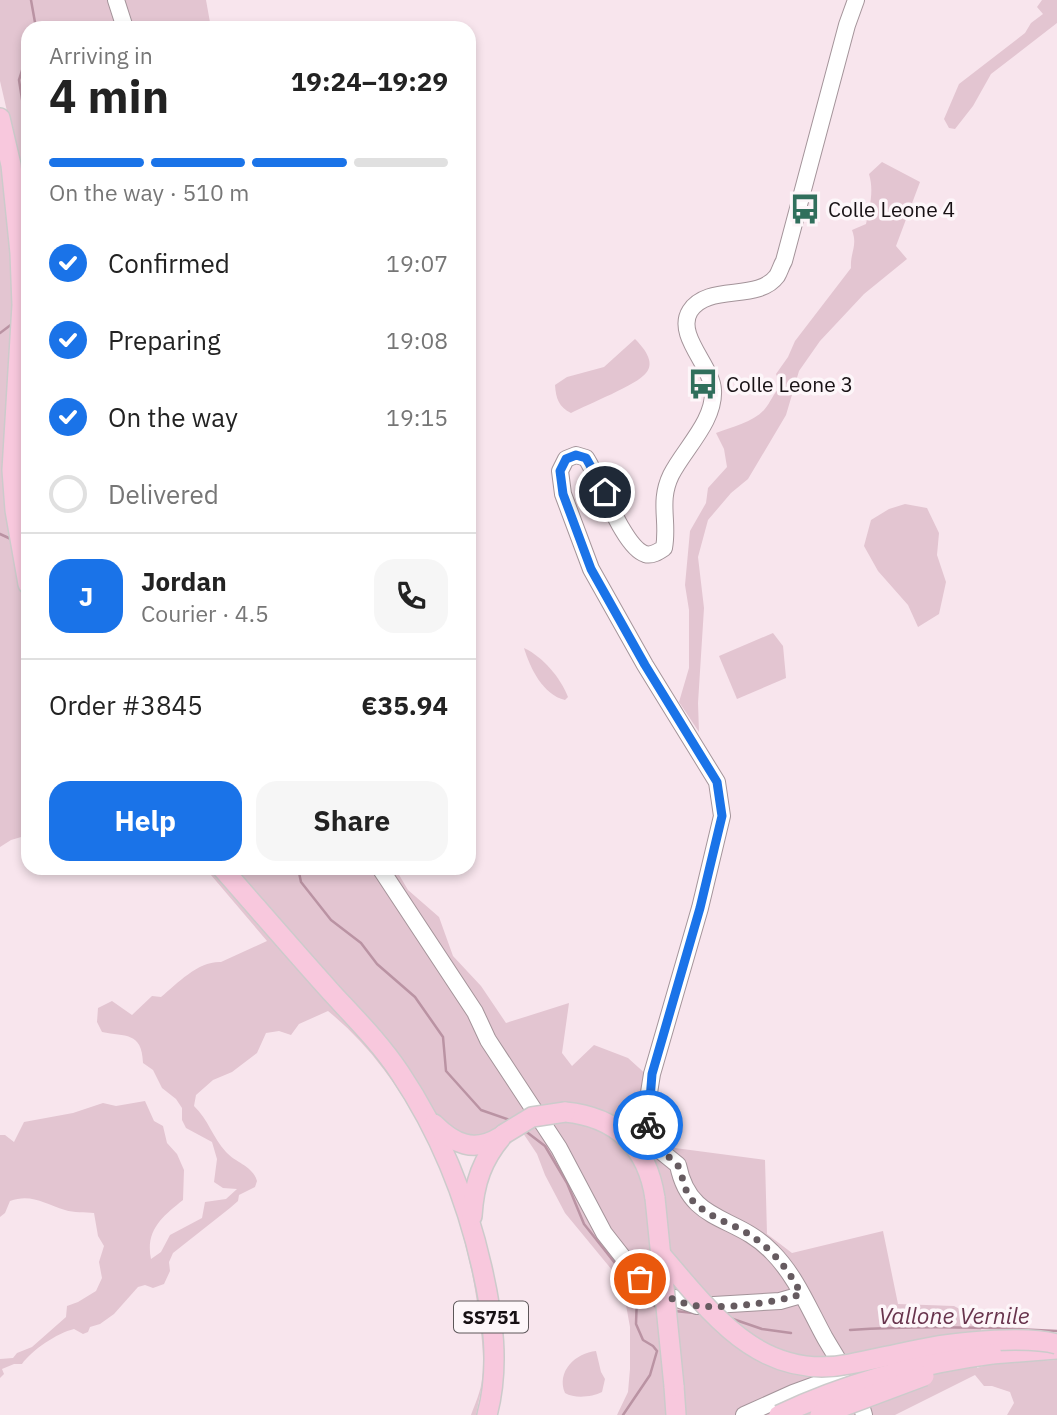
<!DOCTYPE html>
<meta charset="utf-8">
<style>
:root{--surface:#fff;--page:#f6f6f6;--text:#222;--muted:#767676;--line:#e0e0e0;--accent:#1a73e8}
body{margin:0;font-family:"IBM Plex Sans",sans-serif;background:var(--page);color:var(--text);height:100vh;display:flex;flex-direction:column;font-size:26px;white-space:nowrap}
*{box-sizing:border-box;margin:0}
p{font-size:23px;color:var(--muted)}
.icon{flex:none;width:38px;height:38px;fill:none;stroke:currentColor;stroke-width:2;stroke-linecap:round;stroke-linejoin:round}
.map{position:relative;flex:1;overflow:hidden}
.side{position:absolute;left:21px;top:21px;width:455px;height:854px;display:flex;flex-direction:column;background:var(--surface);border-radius:21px;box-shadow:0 4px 10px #0003}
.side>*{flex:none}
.pin{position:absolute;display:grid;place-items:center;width:60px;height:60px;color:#fff;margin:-30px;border:4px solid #fff;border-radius:50%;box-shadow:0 2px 7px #0007}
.courier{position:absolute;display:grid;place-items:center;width:70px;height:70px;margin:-35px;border:5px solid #1a73e8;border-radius:50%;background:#fff;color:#222;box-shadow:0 2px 9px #0007}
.summary em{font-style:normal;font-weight:700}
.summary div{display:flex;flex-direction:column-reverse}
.summary{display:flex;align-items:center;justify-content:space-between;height:119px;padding:0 28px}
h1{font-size:46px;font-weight:700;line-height:52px}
.bar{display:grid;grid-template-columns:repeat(4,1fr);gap:10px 7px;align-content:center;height:84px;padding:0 28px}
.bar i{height:9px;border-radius:5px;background:var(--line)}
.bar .current{background:var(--accent)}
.bar p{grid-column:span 4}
.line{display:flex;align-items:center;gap:18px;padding:0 28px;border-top:2px solid var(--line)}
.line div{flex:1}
.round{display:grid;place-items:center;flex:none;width:74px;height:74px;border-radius:21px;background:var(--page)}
ol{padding:0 28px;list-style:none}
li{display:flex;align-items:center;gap:21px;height:77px}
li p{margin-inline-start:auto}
li .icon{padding:7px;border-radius:50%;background:var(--accent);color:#fff;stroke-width:4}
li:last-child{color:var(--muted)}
li i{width:38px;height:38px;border:4px solid var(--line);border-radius:50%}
.cta{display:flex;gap:14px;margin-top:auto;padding:14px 28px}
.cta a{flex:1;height:80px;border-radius:21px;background:var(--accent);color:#fff;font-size:28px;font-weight:700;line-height:80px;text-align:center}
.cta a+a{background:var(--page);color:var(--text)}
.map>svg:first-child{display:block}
</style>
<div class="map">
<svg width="1057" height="1415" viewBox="0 0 1057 1415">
<rect width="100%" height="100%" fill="#f8e5ed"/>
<!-- green -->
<g fill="#e3c5d1">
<polygon points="0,0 206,0 211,28 28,28 28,244 19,163 0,81"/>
<polygon points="1042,0 1057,0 1057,23 991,74 973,106 955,129 949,128 944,119 959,84 1025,33 1031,23 1043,14 1037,7"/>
<polygon points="0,149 6,184 5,209 12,268 20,470 28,339 28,447 25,450 28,492 28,578 22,581 28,601 28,835 11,840 0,847"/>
<path d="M 882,162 L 920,182 L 896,246 L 907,259 L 864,294 L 820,341 L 799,371 L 786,415 L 748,479 L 731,493 L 708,520 L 698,557 L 704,608 L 698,703 L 699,732 L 679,702 L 689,668 L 689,610 L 685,585 L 690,531 L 706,503 L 708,488 L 727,467 L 724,449 L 716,433 C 732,427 753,422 764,410 C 771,402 772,395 781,386 L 776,374 L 788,357 L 795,341 L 851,268 C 850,252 858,246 852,230 L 866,224 C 870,206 874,191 869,174 Z"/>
<path d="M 635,339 C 643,347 656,362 646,373 C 637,385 588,404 571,413 C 559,407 556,399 555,385 L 567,377 L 604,367 Z"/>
<polygon points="905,504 927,508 939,533 937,555 946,582 939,614 918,627 908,605 878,571 864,546 871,520 889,509"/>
<polygon points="773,633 783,646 786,678 737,699 719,656"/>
<path d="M 524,648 C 543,657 560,677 568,697 L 565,700 C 543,695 530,668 524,648 Z"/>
<path d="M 205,868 L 395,868 L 408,890 L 439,917 L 453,956 L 481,986 L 506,1023 L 569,1003 L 562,1053 L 572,1066 L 594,1045 L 628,1058 L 648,1076 L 675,1148 L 765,1160 L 767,1234 L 792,1253 L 883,1231 L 898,1304 L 954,1306 L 982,1321 L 977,1368 L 995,1362 L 1057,1360 L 1057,1415 L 1007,1415 L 1014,1403 L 1010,1392 L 992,1386 L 984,1386 L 975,1375 L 895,1415 L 617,1415 L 628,1392 L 630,1369 L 630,1327 L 624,1294 L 612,1270 L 565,1213 L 545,1175 L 537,1154 L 523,1133 L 474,1140 L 422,1121 L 450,1181 L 484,1310 L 485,1370 L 476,1415 L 471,1415 C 475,1404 481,1391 482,1379 C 485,1357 481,1332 478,1310 C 464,1202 414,1081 328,1011 L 299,1024 L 291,1035 L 279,1031 L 266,1033 L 257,1053 L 232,1072 L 213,1080 L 196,1095 L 194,1106 C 208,1119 213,1138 226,1152 C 236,1163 253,1166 257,1181 L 255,1187 L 239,1195 L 238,1201 L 230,1208 L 173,1253 L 169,1262 L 170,1271 L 164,1284 L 153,1288 L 145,1285 L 138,1287 L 114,1314 L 100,1324 L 90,1327 L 88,1332 L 83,1334 L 74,1329 C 57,1333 32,1350 22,1364 L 14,1364 L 2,1369 L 4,1374 L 0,1378 L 0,1359 L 13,1358 L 17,1353 L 32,1347 L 66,1317 L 67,1306 L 78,1302 L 96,1291 L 102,1278 L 99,1262 L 104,1246 L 98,1236 L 94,1213 C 85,1212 74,1213 65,1210 C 45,1204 31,1193 10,1201 L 5,1213 L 0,1217 L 0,1135 L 5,1135 L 14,1142 L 24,1122 L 73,1113 L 103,1103 L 116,1106 L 145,1101 L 154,1121 L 163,1126 L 167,1143 L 177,1154 L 184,1170 L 183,1200 C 163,1216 145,1230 151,1259 L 161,1252 L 170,1235 L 202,1218 L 205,1202 L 226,1199 L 237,1189 L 223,1188 L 214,1182 L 217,1159 L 212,1142 L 186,1128 L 182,1120 L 182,1108 L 176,1099 L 162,1088 L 153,1070 L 143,1063 C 142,1031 125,1037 102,1032 L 97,1022 L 98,1008 L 112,1001 L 132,1015 L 152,996 L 161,997 C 178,983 198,961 221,962 L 267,941 Z"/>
<path d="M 596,1351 L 601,1372 L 605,1379 L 602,1392 C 592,1397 575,1399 565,1393 C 556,1371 576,1353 596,1351 Z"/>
</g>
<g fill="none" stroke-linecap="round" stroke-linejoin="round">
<!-- stream -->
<g stroke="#ba93a3" stroke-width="2.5">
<polyline points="31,0 36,28"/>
<polyline points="28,52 19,80 28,137"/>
<polyline points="0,333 12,324"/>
<polyline points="0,534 13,540"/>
<polyline points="298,868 301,882 331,920 361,943 377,964 415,997 443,1037 446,1071 481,1110 510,1120"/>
<polyline points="524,1130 545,1146 567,1183 584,1224 630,1282 637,1295 658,1308"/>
<polyline points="675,1311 703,1314"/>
<polyline points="730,1318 762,1329 791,1333"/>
<path d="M 850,1330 C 919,1325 988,1327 1057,1331"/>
<polyline points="623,1415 650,1375 657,1351 653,1346 643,1340 636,1324 637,1295"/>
</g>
<!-- minor casing -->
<g stroke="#a4949a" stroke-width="18">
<g id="minor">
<polyline points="116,0 125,28"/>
<path d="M 856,0 L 847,25 L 784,261 C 781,266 780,271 777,276 C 758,302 708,283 690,311 C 675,335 712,366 713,390 C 715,421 684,449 671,475 C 658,502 669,521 664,548 C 658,552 652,556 645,554 C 623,547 600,479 586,458 L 576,455 L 566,459 L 560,471 L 563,494 L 591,569 L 645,665 L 717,782 L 722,816 L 700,908 L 652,1074 L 648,1099 L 647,1131 L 652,1144 L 678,1165 C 690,1225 736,1214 772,1252 C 796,1276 809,1309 825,1338 C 839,1362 857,1388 864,1415"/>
<polyline points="380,868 475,1012 488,1040 559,1148 604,1233 640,1279 658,1292 697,1306 780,1301 801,1295"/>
<polyline points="744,1415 793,1393 845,1374"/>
</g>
</g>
<!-- major casing -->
<g stroke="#cccbcb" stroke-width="22">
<g id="major">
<polyline points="0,118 11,165 20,253 22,305 12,470 15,510 28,584"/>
<path d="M 222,868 C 258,909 294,951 331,992 C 355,1018 380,1043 400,1073 C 440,1133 466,1197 482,1268 C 493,1316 500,1367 487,1415"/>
<path d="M 565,1112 C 617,1117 647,1146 655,1198"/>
<path d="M 434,1124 C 454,1144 474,1153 500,1137"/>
<path d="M 472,1216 C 474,1183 482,1159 504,1134"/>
<polyline points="992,1354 1057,1349"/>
<polyline points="674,1386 676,1415"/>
</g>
</g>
<!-- minor -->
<use href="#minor" stroke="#fff" stroke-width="16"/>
<!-- major -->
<use href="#major" stroke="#f8c8dd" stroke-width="19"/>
<!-- major-bridge casing -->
<g stroke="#cccbcb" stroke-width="22" stroke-linecap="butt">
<g id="major-bridge">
<polyline points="504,1134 532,1117 565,1112"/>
<polyline points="655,1198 674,1386"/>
<path d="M 662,1256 C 713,1315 761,1382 850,1364 C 891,1356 930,1345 971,1342 C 994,1340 1036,1338 1057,1344"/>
<path d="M 779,1415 C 847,1383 917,1364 992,1354"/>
<polyline points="820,1415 924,1376"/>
</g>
</g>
<!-- major-bridge -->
<use href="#major-bridge" stroke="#f8c8dd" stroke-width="19"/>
</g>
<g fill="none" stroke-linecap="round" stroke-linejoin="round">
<!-- done -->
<path stroke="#665b60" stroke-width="7" stroke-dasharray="0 12.6" d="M 640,1279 C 655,1290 669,1299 687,1304 C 711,1311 778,1303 801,1294 C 786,1264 765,1241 734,1226 C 719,1219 704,1213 692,1200 C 682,1189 683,1169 675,1162 C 662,1150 645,1146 648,1125"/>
<!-- route -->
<polyline stroke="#1a73e8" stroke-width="9" points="605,492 586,458 576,455 566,459 560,471 563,494 591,569 645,665 717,782 722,816 700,908 652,1074 648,1125"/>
</g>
<!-- icons -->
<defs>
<g id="bus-bare" transform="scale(2.415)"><path d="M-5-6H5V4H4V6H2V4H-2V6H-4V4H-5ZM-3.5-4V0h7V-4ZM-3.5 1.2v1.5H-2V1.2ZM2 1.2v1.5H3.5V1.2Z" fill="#306f5c" stroke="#fdf6f9" stroke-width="2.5" paint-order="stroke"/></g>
</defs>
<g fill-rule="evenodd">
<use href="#bus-bare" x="805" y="209"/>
<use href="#bus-bare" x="703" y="384"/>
</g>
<g text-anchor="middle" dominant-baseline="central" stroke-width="7" stroke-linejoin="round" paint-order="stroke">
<!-- shield labels -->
<rect fill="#fdf6f9" stroke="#5c5659" stroke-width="2" x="454" y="1301.5" width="74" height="31" rx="5"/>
<g font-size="19" font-weight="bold" fill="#171114">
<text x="491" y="1317">SS751</text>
</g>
<!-- poi labels -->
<g font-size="21" fill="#171114" stroke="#fdf6f9" text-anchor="start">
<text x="828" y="209">Colle Leone 4</text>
<text x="726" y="384">Colle Leone 3</text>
</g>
<!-- water labels -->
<g font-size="23" font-style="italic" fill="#68344d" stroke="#fdf6f9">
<text x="954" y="1315">Vallone Vernile</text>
</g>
</g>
</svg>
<div class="pin" style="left:640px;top:1279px;background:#ea580c"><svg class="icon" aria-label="bag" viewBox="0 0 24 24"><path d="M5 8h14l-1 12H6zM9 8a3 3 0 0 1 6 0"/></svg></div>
<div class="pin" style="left:605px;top:492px;background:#1f2937"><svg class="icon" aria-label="home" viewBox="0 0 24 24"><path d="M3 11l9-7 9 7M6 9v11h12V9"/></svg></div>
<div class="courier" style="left:648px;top:1125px"><svg class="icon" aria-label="bike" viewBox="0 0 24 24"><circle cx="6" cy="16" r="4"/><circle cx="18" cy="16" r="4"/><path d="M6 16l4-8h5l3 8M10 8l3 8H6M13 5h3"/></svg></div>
<section class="side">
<div class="summary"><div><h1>4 min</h1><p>Arriving in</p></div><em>19:24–19:29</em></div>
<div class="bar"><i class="current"></i><i class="current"></i><i class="current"></i><i></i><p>On the way · 510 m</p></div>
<ol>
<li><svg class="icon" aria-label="check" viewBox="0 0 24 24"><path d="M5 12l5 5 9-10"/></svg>Confirmed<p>19:07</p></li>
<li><svg class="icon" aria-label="check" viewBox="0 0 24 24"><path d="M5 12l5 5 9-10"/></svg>Preparing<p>19:08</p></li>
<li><svg class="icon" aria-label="check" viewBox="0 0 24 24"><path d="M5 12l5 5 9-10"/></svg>On the way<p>19:15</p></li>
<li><i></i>Delivered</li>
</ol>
<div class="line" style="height:126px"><b class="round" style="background:var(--accent);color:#fff">J</b><div><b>Jordan</b><p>Courier · 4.5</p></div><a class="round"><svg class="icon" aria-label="phone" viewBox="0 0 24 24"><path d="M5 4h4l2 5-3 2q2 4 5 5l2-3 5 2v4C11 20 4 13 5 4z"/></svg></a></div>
<div class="line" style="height:91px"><div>Order #3845</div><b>€35.94</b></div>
<div class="cta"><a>Help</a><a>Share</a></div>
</section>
</div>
